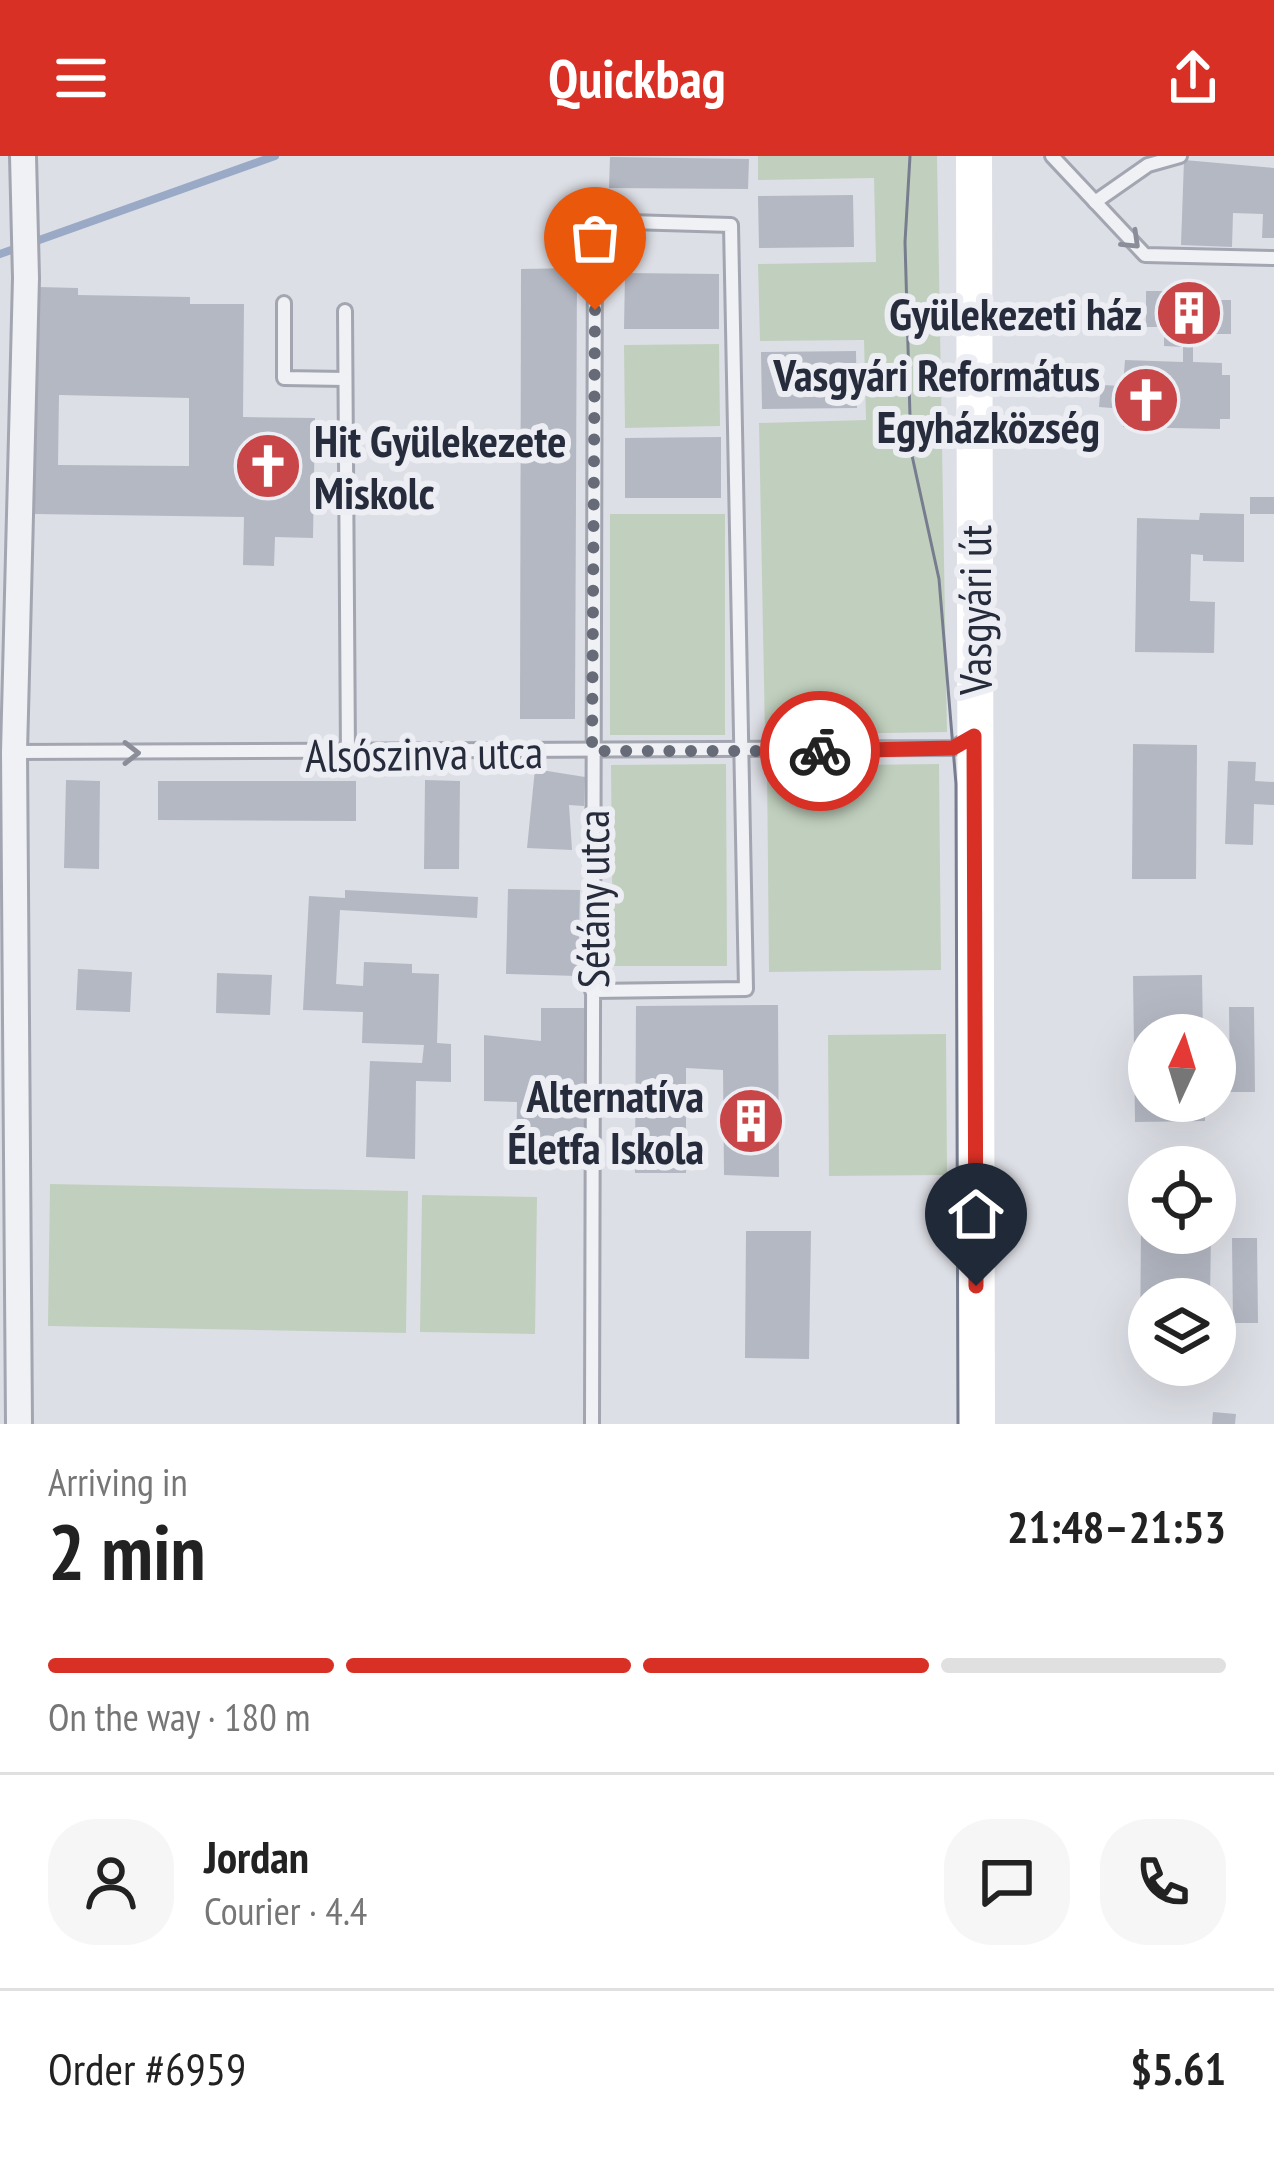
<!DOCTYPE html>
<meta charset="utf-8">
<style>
:root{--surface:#fff;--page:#f6f6f6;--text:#222;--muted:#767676;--line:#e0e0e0;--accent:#d93025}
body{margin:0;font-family:"PT Sans Narrow",sans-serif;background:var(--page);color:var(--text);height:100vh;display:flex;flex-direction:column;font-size:45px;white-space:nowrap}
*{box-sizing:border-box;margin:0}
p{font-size:39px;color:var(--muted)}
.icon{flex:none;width:66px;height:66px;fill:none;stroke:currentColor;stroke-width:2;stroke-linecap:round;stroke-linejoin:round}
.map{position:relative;height:1268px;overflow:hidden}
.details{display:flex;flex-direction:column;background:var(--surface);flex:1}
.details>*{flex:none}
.needle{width:78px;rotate:4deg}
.tools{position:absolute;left:1128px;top:858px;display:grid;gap:24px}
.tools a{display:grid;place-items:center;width:108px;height:108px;border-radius:50%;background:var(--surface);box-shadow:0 12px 48px #0002;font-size:60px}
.pin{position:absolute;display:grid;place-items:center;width:102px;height:102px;color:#fff;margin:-123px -51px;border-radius:50% 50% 50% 0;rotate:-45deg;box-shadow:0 0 12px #0007}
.pin .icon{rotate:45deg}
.courier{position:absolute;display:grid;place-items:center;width:120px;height:120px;margin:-60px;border:9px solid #d93025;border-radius:50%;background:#fff;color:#222;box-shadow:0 3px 15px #0007}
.headline em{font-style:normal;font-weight:700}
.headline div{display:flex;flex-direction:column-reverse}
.headline{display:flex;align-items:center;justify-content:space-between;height:204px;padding:0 48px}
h1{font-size:78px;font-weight:700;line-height:90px}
.bar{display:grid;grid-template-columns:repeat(4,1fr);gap:18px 12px;align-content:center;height:144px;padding:0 48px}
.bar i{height:15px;border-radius:9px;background:var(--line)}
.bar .current{background:var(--accent)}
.bar p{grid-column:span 4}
.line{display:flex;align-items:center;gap:30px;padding:0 48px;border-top:3px solid var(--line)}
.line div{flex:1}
.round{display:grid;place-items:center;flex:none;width:126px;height:126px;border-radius:48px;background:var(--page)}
header{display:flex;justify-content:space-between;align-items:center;height:156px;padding:0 48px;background:var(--accent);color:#fff;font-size:54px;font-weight:700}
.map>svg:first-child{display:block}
</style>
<header><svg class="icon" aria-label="menu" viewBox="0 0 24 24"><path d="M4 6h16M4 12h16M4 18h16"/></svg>Quickbag<svg class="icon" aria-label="share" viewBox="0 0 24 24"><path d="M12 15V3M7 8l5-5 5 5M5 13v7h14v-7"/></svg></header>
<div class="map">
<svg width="1274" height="1268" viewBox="0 0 1274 1268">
<rect width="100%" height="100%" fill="#dddfe6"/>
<!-- green -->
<g fill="#c1d0be">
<polygon points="758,0 937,0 947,576 765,579 759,267 866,264 864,184 760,185 758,108 876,106 874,22 758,24"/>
<polygon points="719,188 720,270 625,272 624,189"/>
<rect x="610" y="358" width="115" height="221"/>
<polygon points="726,608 727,810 613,810 611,609"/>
<polygon points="939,608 941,814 769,816 767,610"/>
<polygon points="946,878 947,1019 829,1020 828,879"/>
<polygon points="50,1028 408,1035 406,1177 48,1170"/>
<polygon points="422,1039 537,1041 535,1178 420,1176"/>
</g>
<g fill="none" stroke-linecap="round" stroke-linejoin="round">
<!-- stream -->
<polyline stroke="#99a9c6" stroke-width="8" points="0,98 275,0"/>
</g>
<!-- building -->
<g fill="#b4b8c3" fill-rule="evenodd">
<polygon points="610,1 749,3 748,33 609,32"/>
<polygon points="1184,4 1274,12 1274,82 1262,82 1263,58 1233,57 1232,91 1181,89"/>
<polygon points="853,39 854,91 759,92 758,40"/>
<polygon points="577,112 575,563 520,563 521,113"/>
<polygon points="625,117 719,118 719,173 624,173"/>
<path d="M 38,131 L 78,132 L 78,139 L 190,141 L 190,148 L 244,148 L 243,261 L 315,262 L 313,382 L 275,381 L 274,410 L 243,409 L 244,361 L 34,358 ZM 59,239 L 189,242 L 189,310 L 58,309 Z"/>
<polygon points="1146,135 1213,135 1213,144 1231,144 1231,178 1193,178 1193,206 1222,207 1222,219 1230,219 1230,263 1220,263 1220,273 1123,271 1124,253 1099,251 1101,229 1123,230 1125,204 1183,206 1183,191 1164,190 1164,171 1146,171"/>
<polygon points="856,195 857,252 762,253 761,196"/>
<polygon points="721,281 721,342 625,342 625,282"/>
<rect x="1250" y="341" width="24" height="17"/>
<polygon points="1200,357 1244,358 1244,406 1203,405 1203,399 1191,398 1190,445 1215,446 1214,497 1135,496 1137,362 1199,364"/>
<polygon points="1133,588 1197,589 1196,723 1132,723"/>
<polygon points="1228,605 1256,606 1255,625 1274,626 1274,649 1254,648 1253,689 1225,688"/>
<polygon points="535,613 585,621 584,650 569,649 572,694 527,692"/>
<polygon points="66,624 100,625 99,713 64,712"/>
<polygon points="425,624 460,625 459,713 424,713"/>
<polygon points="158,625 356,625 356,665 158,664"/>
<polygon points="508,733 580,734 578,820 506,818"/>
<polygon points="345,734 478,741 477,762 340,754 336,828 363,830 364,806 412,808 412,817 439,818 437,887 451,888 451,926 416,925 415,1003 366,1001 370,905 422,907 424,889 362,887 363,856 303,854 309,740 345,742"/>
<polygon points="78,813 132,816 130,856 76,854"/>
<polygon points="217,817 272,819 270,859 216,857"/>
<polygon points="1202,819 1203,879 1149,879 1149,945 1205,945 1205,965 1135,966 1133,820"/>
<polygon points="778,849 779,1021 724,1019 723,914 686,912 686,1017 635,1017 636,850"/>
<polygon points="1229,851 1254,851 1255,936 1230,936"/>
<polygon points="541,852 585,852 584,1010 516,1010 517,946 484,945 484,879 541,885"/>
<polygon points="1141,1069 1149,1069 1149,1077 1211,1077 1210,1143 1149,1143 1149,1198 1140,1198"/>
<polygon points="746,1075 811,1075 809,1203 745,1202"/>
<polygon points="1232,1082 1257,1082 1258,1167 1233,1167"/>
<polygon points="1213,1256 1236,1258 1235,1268 1212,1268"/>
</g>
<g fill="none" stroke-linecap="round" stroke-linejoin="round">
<!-- lane casing -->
<g stroke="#a3a6b0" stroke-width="18">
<g id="lane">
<polyline points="1052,0 1145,99 1274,102"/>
<polyline points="1095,46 1148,9 1180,0"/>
<polyline points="284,147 284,222 345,223"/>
<polyline points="345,155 348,599"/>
<polyline points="14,596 953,592 970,582"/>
<polyline points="592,1268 595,65 731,69 746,833 592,835"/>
</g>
</g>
<!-- street casing -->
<g stroke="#a3a6b0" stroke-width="30">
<polyline id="street" points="19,1268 14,596 26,122 23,0"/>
</g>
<!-- lane -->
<use href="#lane" stroke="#eff1f5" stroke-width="12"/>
<!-- street -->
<use href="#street" stroke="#eff1f5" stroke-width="24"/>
<!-- secondary -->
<polyline stroke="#fff" stroke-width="36" points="974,0 977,1268"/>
<!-- tram -->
<polyline stroke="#777d8f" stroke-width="3" points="910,0 905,86 911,295 939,423 956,628 958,1268"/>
</g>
<!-- one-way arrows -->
<defs><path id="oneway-chevron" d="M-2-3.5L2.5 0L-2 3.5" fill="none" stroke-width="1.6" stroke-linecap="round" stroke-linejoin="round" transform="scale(3)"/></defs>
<g stroke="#8b8e98">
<use href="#oneway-chevron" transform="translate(1132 85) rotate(44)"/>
<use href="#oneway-chevron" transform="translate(131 597)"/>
</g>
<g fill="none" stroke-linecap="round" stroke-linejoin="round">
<!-- done -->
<polyline stroke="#676b78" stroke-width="12" stroke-dasharray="0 21.6" points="595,154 592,595 820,595"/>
<!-- route -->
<polyline stroke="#d93025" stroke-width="15" points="820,595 953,592 974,580 976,1130"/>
</g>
<!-- icons -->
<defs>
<g id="building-disc" transform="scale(3.45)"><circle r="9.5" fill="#c84548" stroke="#eceef4"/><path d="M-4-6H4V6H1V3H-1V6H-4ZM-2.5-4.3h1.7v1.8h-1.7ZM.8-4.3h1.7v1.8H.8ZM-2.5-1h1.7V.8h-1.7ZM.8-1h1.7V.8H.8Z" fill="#fff"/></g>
<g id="church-disc" transform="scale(3.45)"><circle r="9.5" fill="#c84548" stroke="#eceef4"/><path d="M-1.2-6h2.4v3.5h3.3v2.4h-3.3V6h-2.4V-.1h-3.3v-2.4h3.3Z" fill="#fff"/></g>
</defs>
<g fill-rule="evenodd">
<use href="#building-disc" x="1189" y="157"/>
<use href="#church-disc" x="1146" y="244"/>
<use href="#church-disc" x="268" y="310"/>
<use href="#building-disc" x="751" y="965"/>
</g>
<g text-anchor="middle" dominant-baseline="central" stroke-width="12" stroke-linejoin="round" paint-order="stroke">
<!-- poi labels -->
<g font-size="45" font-weight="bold" fill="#272c3c" stroke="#eceef4" text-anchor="end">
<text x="1142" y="157">Gyülekezeti ház</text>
<text x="1100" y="218">Vasgyári Református<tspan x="1100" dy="52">Egyházközség</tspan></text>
<text x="314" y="284" text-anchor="start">Hit Gyülekezete<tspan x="314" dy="52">Miskolc</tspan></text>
<text x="704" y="939">Alternatíva<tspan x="704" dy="52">Életfa Iskola</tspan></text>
</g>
<!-- street labels -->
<g font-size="45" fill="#272c3c" stroke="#eceef4">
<text transform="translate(974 454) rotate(-90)">Vasgyári út</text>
<text transform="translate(424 597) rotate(-1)">Alsószinva utca</text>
<text transform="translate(592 743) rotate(-90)">Sétány utca</text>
</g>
</g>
</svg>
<div class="tools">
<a><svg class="needle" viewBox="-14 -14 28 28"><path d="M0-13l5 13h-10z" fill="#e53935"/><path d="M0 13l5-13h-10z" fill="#767676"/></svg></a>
<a><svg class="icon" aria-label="locate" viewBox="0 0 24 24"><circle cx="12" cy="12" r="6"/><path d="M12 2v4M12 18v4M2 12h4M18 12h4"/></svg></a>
<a><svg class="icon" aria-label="layers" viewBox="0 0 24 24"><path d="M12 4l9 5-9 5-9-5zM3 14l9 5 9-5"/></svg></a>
</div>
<div class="pin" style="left:595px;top:154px;background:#ea580c"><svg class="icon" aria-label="bag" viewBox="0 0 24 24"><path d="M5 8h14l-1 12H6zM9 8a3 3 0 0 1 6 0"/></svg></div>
<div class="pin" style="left:976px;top:1130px;background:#1f2937"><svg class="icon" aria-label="home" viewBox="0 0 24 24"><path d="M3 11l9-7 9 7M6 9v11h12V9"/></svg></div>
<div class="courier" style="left:820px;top:595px"><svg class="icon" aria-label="bike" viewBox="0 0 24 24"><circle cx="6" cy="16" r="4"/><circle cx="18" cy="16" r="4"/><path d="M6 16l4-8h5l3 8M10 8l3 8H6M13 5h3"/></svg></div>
</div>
<section class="details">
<div class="headline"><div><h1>2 min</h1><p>Arriving in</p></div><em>21:48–21:53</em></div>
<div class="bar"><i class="current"></i><i class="current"></i><i class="current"></i><i></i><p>On the way · 180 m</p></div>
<div class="line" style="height:216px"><a class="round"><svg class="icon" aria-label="person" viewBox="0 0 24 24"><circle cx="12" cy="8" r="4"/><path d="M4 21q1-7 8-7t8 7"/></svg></a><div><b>Jordan</b><p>Courier · 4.4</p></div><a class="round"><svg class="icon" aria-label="chat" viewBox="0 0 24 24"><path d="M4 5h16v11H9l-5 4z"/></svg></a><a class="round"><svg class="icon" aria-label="phone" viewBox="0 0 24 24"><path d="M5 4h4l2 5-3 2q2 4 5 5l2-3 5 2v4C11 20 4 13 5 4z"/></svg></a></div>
<div class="line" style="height:156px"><div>Order #6959</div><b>$5.61</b></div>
</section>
